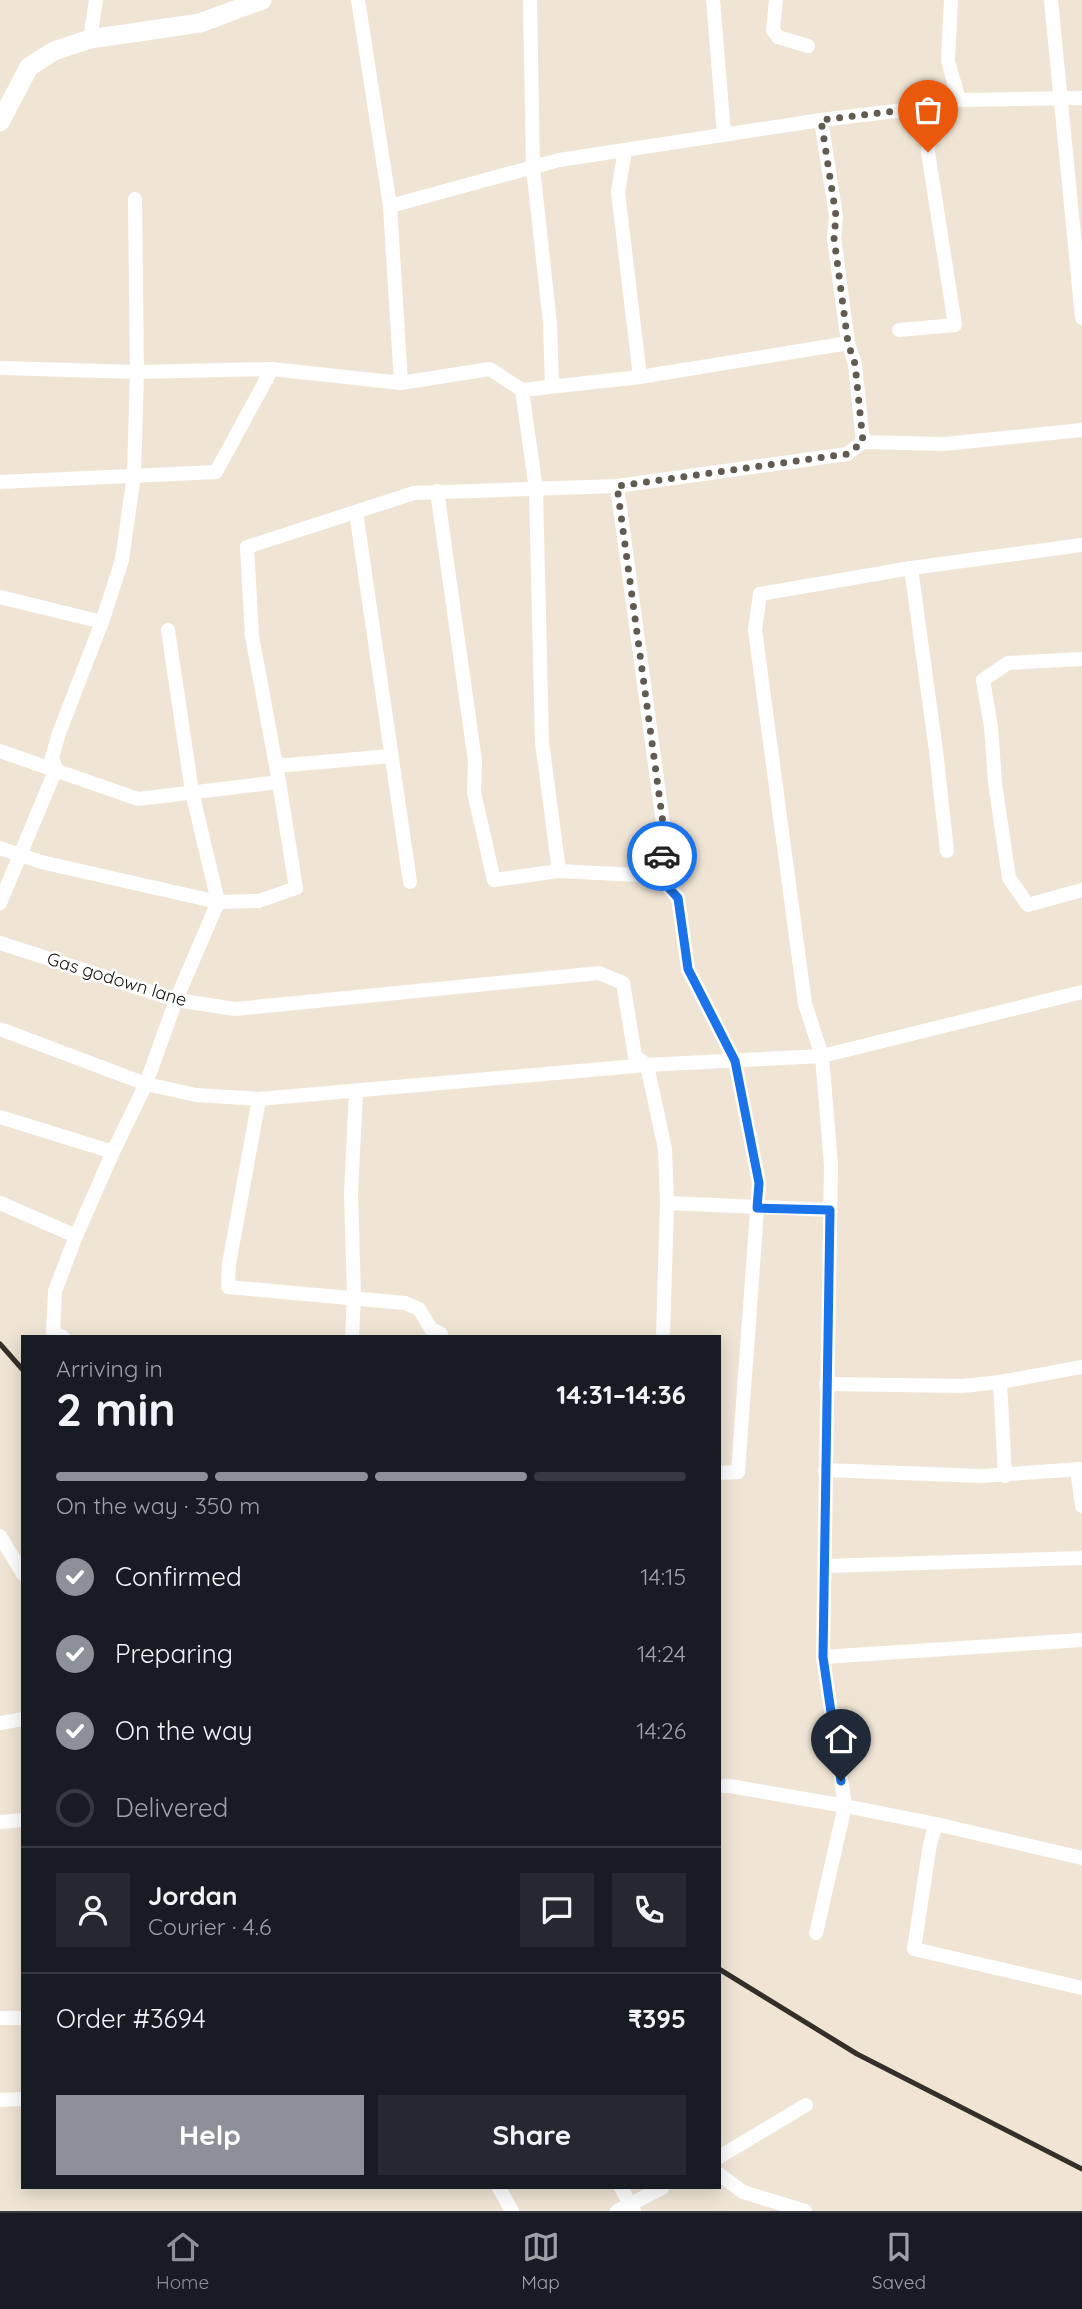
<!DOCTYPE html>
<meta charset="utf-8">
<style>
:root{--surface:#171b24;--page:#242831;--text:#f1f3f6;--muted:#9ea1a6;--line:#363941;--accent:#8c9099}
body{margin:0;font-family:Quicksand,sans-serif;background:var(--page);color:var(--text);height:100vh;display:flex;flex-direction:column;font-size:26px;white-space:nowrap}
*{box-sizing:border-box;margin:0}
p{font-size:23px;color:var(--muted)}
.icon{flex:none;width:38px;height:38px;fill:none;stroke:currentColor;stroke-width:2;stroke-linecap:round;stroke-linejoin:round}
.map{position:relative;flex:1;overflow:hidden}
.details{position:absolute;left:21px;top:1335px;width:700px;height:854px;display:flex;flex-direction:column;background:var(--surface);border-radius:0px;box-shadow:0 4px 18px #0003}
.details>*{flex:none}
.pin{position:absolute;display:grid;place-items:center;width:60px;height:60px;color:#fff;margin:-72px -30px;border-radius:50% 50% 50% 0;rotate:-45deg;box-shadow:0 0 7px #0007}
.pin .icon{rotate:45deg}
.courier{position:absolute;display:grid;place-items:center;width:70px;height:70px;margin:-35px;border:5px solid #1a73e8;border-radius:50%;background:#fff;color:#222;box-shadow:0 2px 9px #0007}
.headline em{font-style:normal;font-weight:700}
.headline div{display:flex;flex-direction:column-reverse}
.headline{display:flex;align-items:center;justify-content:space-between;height:119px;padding:0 35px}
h1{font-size:46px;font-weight:700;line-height:52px}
.bar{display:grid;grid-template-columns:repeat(4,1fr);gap:10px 7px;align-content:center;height:84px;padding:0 35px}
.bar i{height:9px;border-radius:5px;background:var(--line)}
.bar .selected{background:var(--accent)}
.bar p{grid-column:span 4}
.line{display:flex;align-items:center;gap:18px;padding:0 35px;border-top:2px solid var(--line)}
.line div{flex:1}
.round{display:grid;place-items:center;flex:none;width:74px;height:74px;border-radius:0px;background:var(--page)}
ol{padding:0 35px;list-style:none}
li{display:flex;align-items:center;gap:21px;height:77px}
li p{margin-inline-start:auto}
li .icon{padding:7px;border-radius:50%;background:var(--accent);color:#fff;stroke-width:4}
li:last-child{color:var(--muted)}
li i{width:38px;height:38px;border:4px solid var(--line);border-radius:50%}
.button{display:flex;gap:14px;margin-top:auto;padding:14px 35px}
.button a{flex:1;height:80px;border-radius:0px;background:var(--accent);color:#fff;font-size:28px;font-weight:700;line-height:80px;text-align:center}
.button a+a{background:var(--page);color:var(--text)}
.menu{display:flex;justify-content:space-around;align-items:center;height:98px;border-top:2px solid var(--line);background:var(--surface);font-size:19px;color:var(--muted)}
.menu a{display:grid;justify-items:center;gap:4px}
.menu .selected{color:var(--accent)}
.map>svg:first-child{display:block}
</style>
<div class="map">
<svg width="1082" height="2211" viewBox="0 0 1082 2211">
<rect width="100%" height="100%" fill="#f0e5d5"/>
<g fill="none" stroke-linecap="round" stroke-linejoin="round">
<!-- minor -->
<g stroke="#fff" stroke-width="14">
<polyline points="358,0 390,206"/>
<polyline points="530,0 533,168 550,323 552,385"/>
<polyline points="713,0 724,134"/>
<polyline points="776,0 773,30 778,37 808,46"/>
<polyline points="951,0 948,61 959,100"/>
<polyline points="1051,0 1082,318"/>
<polyline points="90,39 96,0"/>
<polyline points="821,120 836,216 834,238 848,343 855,364 863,442"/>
<polyline points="625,150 618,192 640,377"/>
<polyline points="899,330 955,325 928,152 929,107"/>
<polyline points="0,368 137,372 272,369"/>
<polyline points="401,383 490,369 522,390 640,377 848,343"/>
<polyline points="522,390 536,490 542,742 559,871"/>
<polyline points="0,482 216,472 272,369 401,383 390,206 559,160 821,120 929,107 959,100 1082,98"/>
<polyline points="617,486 665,838 658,876"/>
<polyline points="437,491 475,761 474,793 494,880 559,871 658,876 678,898 688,969 735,1061 759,1183 738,1472 719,1473"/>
<polyline points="356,512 410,882"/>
<polyline points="1082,545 911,568 760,594 755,630 805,1004 822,1056 831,1165 823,1657 845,1806 936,1824 1082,1858"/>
<polyline points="911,568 936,751 947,851"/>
<polyline points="0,597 102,622"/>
<polyline points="168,630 192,792 218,902 259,901 296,888 279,782"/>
<polyline points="1082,659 1008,663 983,680 991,727 995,783 1009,878 1028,905 1082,890"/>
<polyline points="0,751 138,799 279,782 252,636 247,547 414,493 617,486 847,454 863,442 945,444 1082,430"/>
<polyline points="276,766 391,756"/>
<polyline points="0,848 41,862 218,902 176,1000 146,1084 113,1152 76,1236 55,1291 53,1332 63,1337"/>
<polyline points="0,903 56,769 52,758 59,733 102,622 122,560 134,475 137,372 135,199"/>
<polyline points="0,943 176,1000 235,1009 599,973 623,983 635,1056 647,1065 665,1149 667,1203 663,1337"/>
<polyline points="0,1029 146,1084 196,1095 259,1099 647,1065 822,1056 1082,992"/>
<polyline points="259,1099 229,1264 228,1287 405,1303 419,1309 431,1329 441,1334 441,1337"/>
<polyline points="0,1117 113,1152"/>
<polyline points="0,1203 76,1236"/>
<polyline points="667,1203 830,1210"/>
<polyline points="352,1337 354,1297 351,1193 356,1091"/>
<polyline points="1000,1382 1005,1476"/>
<polyline points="826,1384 963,1386 1000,1382 1082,1367"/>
<polyline points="1077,1469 1082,1506"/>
<polyline points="825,1470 981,1476 1082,1469"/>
<polyline points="0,1536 23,1574"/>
<polyline points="825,1566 1082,1558"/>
<polyline points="823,1657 1082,1640"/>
<polyline points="0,1723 23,1719"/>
<polyline points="719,1786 730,1786 845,1806 816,1933"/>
<polyline points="0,1822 23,1820"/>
<polyline points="936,1824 930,1844 914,1949 1082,1988"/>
<polyline points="0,2018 23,2018"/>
<polyline points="0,2100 23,2099"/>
<polyline points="719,2157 806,2105"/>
<polyline points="719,2174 743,2192 805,2211"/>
<polyline points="499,2188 512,2211"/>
<polyline points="621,2188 634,2211"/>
<polyline points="617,2211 662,2188"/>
</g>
<!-- tertiary -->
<polyline stroke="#fff" stroke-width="19" points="0,122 29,67 54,51 90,39 200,23 262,0"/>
<!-- rail -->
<g stroke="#342f28" stroke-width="5">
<polyline points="0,1344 23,1370"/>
<polyline points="719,1969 857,2054 1082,2169"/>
</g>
</g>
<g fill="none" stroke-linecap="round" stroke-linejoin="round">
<!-- done -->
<polyline stroke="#615b52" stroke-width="7" stroke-dasharray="0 12.6" points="662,856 665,838 617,486 847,454 863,442 855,364 848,343 834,238 836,216 821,120 929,107 928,152"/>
<!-- route -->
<polyline stroke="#1a73e8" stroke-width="9" points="662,856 658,876 678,898 688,969 735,1061 759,1183 757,1208 830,1210 823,1657 841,1781"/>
</g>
<g text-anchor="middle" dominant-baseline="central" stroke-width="5" stroke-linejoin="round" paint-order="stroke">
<!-- street labels -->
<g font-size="18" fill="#14100b" stroke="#fff">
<text transform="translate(117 979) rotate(17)">Gas godown lane</text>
</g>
</g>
</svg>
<div class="pin" style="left:928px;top:152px;background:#ea580c"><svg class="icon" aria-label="bag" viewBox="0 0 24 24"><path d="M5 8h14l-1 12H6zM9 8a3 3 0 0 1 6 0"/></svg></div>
<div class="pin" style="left:841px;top:1781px;background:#1f2937"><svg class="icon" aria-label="home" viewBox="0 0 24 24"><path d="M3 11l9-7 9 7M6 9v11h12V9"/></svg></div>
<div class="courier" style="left:662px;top:856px"><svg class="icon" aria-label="car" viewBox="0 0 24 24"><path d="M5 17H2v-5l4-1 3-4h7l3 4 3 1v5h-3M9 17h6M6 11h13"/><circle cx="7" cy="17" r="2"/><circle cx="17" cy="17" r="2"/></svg></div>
<section class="details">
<div class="headline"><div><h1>2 min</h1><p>Arriving in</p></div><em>14:31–14:36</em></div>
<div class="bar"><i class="selected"></i><i class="selected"></i><i class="selected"></i><i></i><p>On the way · 350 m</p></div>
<ol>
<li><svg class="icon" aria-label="check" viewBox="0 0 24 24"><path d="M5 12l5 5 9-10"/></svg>Confirmed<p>14:15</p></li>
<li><svg class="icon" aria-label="check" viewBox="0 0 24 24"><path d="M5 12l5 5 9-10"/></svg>Preparing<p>14:24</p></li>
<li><svg class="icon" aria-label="check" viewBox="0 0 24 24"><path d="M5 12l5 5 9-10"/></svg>On the way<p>14:26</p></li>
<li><i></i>Delivered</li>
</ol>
<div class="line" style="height:126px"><a class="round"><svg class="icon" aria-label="person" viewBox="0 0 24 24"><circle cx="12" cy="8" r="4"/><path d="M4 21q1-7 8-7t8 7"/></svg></a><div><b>Jordan</b><p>Courier · 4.6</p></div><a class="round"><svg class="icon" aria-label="chat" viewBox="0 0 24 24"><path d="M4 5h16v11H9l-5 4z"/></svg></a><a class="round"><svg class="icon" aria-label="phone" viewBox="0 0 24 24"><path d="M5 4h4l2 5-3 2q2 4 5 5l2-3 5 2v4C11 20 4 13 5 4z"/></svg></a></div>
<div class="line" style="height:91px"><div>Order #3694</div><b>₹395</b></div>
<div class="button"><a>Help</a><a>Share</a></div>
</section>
</div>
<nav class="menu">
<a class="selected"><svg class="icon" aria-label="home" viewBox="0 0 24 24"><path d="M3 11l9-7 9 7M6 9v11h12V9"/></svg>Home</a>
<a><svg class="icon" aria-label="map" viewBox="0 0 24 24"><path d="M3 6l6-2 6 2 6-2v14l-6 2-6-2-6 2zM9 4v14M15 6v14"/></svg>Map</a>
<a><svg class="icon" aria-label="saved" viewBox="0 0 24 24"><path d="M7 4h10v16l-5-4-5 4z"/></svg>Saved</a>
</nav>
